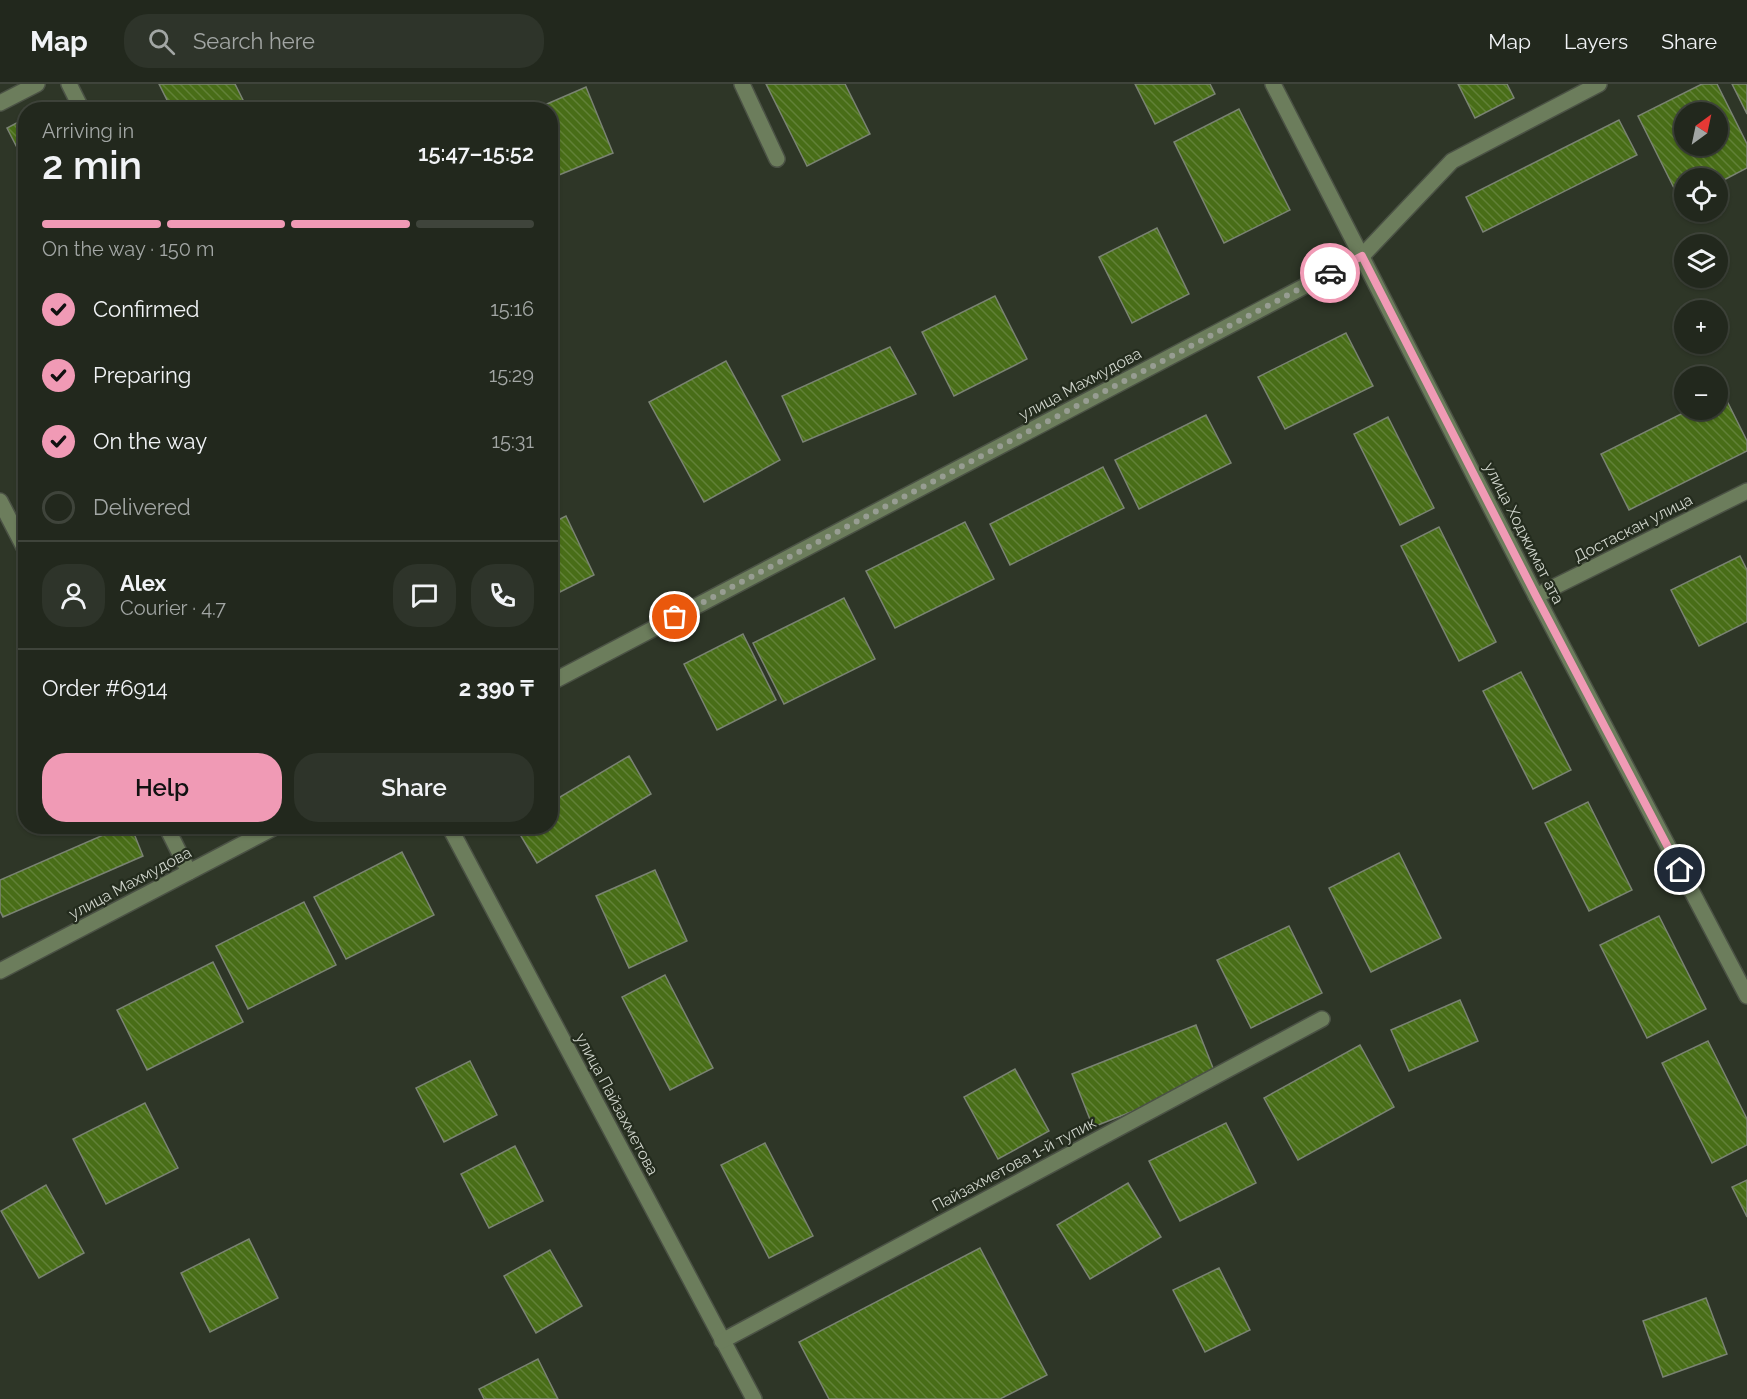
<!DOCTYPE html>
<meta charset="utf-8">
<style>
:root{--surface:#22281d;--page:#2e342a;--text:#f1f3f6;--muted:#a2a6a4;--line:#3f443b;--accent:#f09ab5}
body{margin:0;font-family:Raleway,sans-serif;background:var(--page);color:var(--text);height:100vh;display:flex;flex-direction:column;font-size:22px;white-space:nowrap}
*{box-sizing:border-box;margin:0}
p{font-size:20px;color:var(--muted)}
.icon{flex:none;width:33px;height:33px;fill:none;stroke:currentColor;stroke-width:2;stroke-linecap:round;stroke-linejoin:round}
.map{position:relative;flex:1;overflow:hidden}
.side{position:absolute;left:18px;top:18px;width:540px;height:732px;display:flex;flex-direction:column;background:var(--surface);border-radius:24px;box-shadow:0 2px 4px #0004,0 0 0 2px var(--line)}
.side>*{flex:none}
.needle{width:39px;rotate:33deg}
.controls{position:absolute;left:1674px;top:18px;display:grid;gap:12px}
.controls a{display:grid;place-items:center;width:54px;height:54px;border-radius:50%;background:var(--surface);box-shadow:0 2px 4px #0004,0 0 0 2px var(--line);font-size:30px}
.pin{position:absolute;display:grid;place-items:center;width:51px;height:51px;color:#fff;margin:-26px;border:3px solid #fff;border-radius:50%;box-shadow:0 2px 6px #0007}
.courier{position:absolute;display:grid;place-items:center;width:60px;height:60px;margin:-30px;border:4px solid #f09ab5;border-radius:50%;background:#fff;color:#222;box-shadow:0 2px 8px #0007}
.headline em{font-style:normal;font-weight:600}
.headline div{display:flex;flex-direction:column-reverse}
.headline{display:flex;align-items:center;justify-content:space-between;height:102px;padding:0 24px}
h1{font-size:39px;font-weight:600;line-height:45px}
.bar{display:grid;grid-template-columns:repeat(4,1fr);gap:9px 6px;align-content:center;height:72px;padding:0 24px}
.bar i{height:8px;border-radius:4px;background:var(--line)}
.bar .selected{background:var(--accent)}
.bar p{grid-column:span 4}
.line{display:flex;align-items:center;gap:15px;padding:0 24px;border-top:2px solid var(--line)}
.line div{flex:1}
.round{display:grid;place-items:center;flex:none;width:63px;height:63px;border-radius:24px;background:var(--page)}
ol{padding:0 24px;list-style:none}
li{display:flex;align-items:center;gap:18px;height:66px}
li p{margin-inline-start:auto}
li .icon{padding:6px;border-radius:50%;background:var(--accent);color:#111;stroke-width:4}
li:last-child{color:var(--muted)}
li i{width:33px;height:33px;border:3px solid var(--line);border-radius:50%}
.action{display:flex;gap:12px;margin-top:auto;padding:12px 24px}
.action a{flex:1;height:69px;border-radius:24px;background:var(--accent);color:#111;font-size:24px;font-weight:600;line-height:69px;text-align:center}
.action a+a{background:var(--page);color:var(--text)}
header{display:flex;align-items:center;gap:36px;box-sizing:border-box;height:84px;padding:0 30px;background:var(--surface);border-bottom:2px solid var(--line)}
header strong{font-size:28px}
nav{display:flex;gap:33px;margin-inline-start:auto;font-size:21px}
.search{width:420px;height:54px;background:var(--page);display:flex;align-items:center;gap:15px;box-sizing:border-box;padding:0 21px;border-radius:24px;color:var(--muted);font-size:22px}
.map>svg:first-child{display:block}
</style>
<header>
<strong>Map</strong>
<div class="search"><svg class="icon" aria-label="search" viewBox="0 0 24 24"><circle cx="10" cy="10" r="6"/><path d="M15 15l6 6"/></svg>Search here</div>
<nav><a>Map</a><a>Layers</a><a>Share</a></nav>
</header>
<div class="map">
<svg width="1747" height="1315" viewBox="0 0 1747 1315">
<defs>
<pattern id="building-back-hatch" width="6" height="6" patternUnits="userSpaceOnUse" patternTransform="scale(1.5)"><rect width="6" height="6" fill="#486d17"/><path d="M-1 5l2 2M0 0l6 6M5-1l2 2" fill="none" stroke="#618137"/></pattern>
</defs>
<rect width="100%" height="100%" fill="#2e3627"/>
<!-- building -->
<g fill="url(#building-back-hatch)" stroke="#7a8373" stroke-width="1.5" fill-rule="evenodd">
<polygon points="159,0 235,0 248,26 172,26"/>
<polygon points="766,0 845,0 870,50 807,82"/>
<polygon points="1135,0 1210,0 1215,10 1155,40"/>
<polygon points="1458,0 1507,0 1514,14 1475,34"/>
<path d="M 1702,0 L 1717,0 L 1747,60 L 1747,84 L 1718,99 L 1718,94 L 1684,94 L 1684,116 L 1681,118 L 1638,32 ZM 1684,28 L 1718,28 L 1718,62 L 1684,62 Z"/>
<polygon points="1732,0 1747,0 1747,30"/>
<polygon points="586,3 613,69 554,93 550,84 550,26 533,26"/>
<polygon points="1239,25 1290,126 1224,159 1174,58"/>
<polygon points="26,34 26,81 7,44"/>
<polygon points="1619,36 1637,71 1483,148 1466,113"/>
<polygon points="1157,144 1189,210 1132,239 1099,173"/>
<polygon points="995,212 1027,275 954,312 922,248"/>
<polygon points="1346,249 1373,302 1285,345 1258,293"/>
<polygon points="890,263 916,310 803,358 782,312"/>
<polygon points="726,277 780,376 704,418 649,318"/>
<polygon points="1723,309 1747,357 1747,367 1629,426 1601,370 1689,326 1718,326 1718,311"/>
<polygon points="1206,331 1231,379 1139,425 1115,376"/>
<polygon points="1388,333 1434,424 1400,441 1354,350"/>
<polygon points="1103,383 1124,424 1010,481 990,440"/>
<polygon points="566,432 594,491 550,513 550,440"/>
<polygon points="965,438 994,495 895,544 866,487"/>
<polygon points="1439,443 1496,558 1459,577 1401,462"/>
<polygon points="1740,472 1747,486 1747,538 1699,562 1671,506"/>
<polygon points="844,514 875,575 784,620 753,559"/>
<polygon points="743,550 776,616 717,646 684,580"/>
<polygon points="1521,588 1571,686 1533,705 1483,607"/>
<polygon points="629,672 651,710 537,779 515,742 550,742 550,719"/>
<polygon points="1588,718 1632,806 1589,827 1545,739"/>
<polygon points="124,742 131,742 143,772 3,833 0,827 0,796"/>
<polygon points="402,768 434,831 346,875 314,813"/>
<polygon points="1399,769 1441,854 1371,888 1329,804"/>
<polygon points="655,786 687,857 629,884 596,812"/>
<polygon points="304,818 336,881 248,925 216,862"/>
<polygon points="1659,832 1706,925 1647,954 1600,861"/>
<polygon points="1289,842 1322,909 1251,944 1217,876"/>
<polygon points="213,878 243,938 147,986 117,926"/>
<polygon points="665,891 713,984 670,1006 622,913"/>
<polygon points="1460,916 1478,957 1409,987 1391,946"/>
<polygon points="1196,941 1217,994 1093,1043 1072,990"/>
<polygon points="1708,957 1747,1035 1747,1061 1712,1079 1662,979"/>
<polygon points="1360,961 1394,1023 1298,1076 1264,1014"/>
<polygon points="470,977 497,1031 444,1058 416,1004"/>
<polygon points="1015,985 1049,1047 998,1075 964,1013"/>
<polygon points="145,1019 178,1084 106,1120 73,1055"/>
<polygon points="1226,1039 1256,1099 1180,1137 1149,1077"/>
<polygon points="765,1059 813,1152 769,1174 721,1081"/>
<polygon points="515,1062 543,1117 489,1144 461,1090"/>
<polygon points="1747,1096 1747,1133 1732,1103"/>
<polygon points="1128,1099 1161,1153 1090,1195 1057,1141"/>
<polygon points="46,1101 84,1169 39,1194 1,1127"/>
<polygon points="249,1155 278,1214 210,1248 181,1189"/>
<polygon points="980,1164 1047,1291 1000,1315 829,1315 799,1258"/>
<polygon points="550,1166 582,1222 536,1249 504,1192"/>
<polygon points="1219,1184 1250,1246 1205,1268 1173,1206"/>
<polygon points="1706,1214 1727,1270 1663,1293 1643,1237"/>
<polygon points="538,1275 558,1315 484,1315 479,1305"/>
</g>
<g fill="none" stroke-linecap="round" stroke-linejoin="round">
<!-- minor casing -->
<g stroke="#4b5245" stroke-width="18">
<g id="minor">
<polyline points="69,0 82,26"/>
<polyline points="742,0 777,75"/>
<polyline points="1273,0 1536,512 1747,912"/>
<polyline points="0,19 37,0"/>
<polyline points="0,417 26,467"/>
<polyline points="1536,512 1747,407"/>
<polyline points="550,599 1362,172 1452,77 1599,0"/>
<polyline points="166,742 189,788"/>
<polyline points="449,742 754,1315"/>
<polyline points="0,887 277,742"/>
<polyline points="722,1257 1322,935"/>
</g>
</g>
<!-- minor -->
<use href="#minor" stroke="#6c7d5c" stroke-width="15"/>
</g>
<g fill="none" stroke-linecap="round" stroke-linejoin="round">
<!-- done -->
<polyline stroke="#979d92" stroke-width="6" stroke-dasharray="0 10.8" points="675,533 1330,189"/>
<!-- route -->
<polyline stroke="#f09ab5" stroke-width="8" points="1330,189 1362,172 1536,512 1680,786"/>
</g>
<g text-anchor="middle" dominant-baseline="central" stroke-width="4.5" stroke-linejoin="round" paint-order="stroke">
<!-- street labels -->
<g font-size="16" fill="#cfd4cb" stroke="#242c1e">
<text transform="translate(1080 300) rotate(-28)">улица Махмудова</text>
<text transform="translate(1633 444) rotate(-27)">Достаскан улица</text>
<text transform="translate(1524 449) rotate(63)">улица Ходжимат ата</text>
<text transform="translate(130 799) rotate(-28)">улица Махмудова</text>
<text transform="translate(617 1020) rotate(62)">улица Пайзахметова</text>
<text transform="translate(1014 1080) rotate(-28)">Пайзахметова 1-й тупик</text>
</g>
</g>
</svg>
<div class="controls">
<a><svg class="needle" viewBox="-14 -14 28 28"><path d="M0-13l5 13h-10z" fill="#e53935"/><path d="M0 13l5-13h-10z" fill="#a2a6a4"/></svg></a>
<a><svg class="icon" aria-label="locate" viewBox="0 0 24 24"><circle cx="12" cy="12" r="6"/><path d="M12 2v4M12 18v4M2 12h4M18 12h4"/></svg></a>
<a><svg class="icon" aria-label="layers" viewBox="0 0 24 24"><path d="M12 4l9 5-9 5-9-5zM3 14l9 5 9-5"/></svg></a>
<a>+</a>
<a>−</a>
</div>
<div class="pin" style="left:675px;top:533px;background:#ea580c"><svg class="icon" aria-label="bag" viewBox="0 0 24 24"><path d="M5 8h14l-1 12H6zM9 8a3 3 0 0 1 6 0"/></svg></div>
<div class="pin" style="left:1680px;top:786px;background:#1f2937"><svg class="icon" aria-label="home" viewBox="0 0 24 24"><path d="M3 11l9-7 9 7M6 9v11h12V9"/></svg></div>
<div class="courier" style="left:1330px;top:189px"><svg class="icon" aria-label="car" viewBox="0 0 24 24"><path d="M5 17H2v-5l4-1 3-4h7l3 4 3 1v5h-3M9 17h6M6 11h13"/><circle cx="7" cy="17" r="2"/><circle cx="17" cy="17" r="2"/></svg></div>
<section class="side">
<div class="headline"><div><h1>2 min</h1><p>Arriving in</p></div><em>15:47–15:52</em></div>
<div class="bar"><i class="selected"></i><i class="selected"></i><i class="selected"></i><i></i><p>On the way · 150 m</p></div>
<ol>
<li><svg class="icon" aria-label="check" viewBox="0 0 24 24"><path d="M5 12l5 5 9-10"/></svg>Confirmed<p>15:16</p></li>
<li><svg class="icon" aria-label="check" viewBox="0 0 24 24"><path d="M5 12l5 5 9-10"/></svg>Preparing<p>15:29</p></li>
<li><svg class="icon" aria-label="check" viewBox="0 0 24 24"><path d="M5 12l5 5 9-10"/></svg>On the way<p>15:31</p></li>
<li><i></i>Delivered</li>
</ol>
<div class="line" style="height:108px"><a class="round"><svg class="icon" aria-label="person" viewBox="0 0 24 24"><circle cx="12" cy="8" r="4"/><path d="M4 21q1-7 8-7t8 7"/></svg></a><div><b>Alex</b><p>Courier · 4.7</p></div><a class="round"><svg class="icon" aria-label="chat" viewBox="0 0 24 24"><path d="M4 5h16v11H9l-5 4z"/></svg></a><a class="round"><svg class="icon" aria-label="phone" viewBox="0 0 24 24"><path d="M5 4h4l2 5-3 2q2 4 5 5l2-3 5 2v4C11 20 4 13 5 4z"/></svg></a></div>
<div class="line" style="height:78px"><div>Order #6914</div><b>2 390 ₸</b></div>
<div class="action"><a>Help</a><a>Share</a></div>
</section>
</div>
